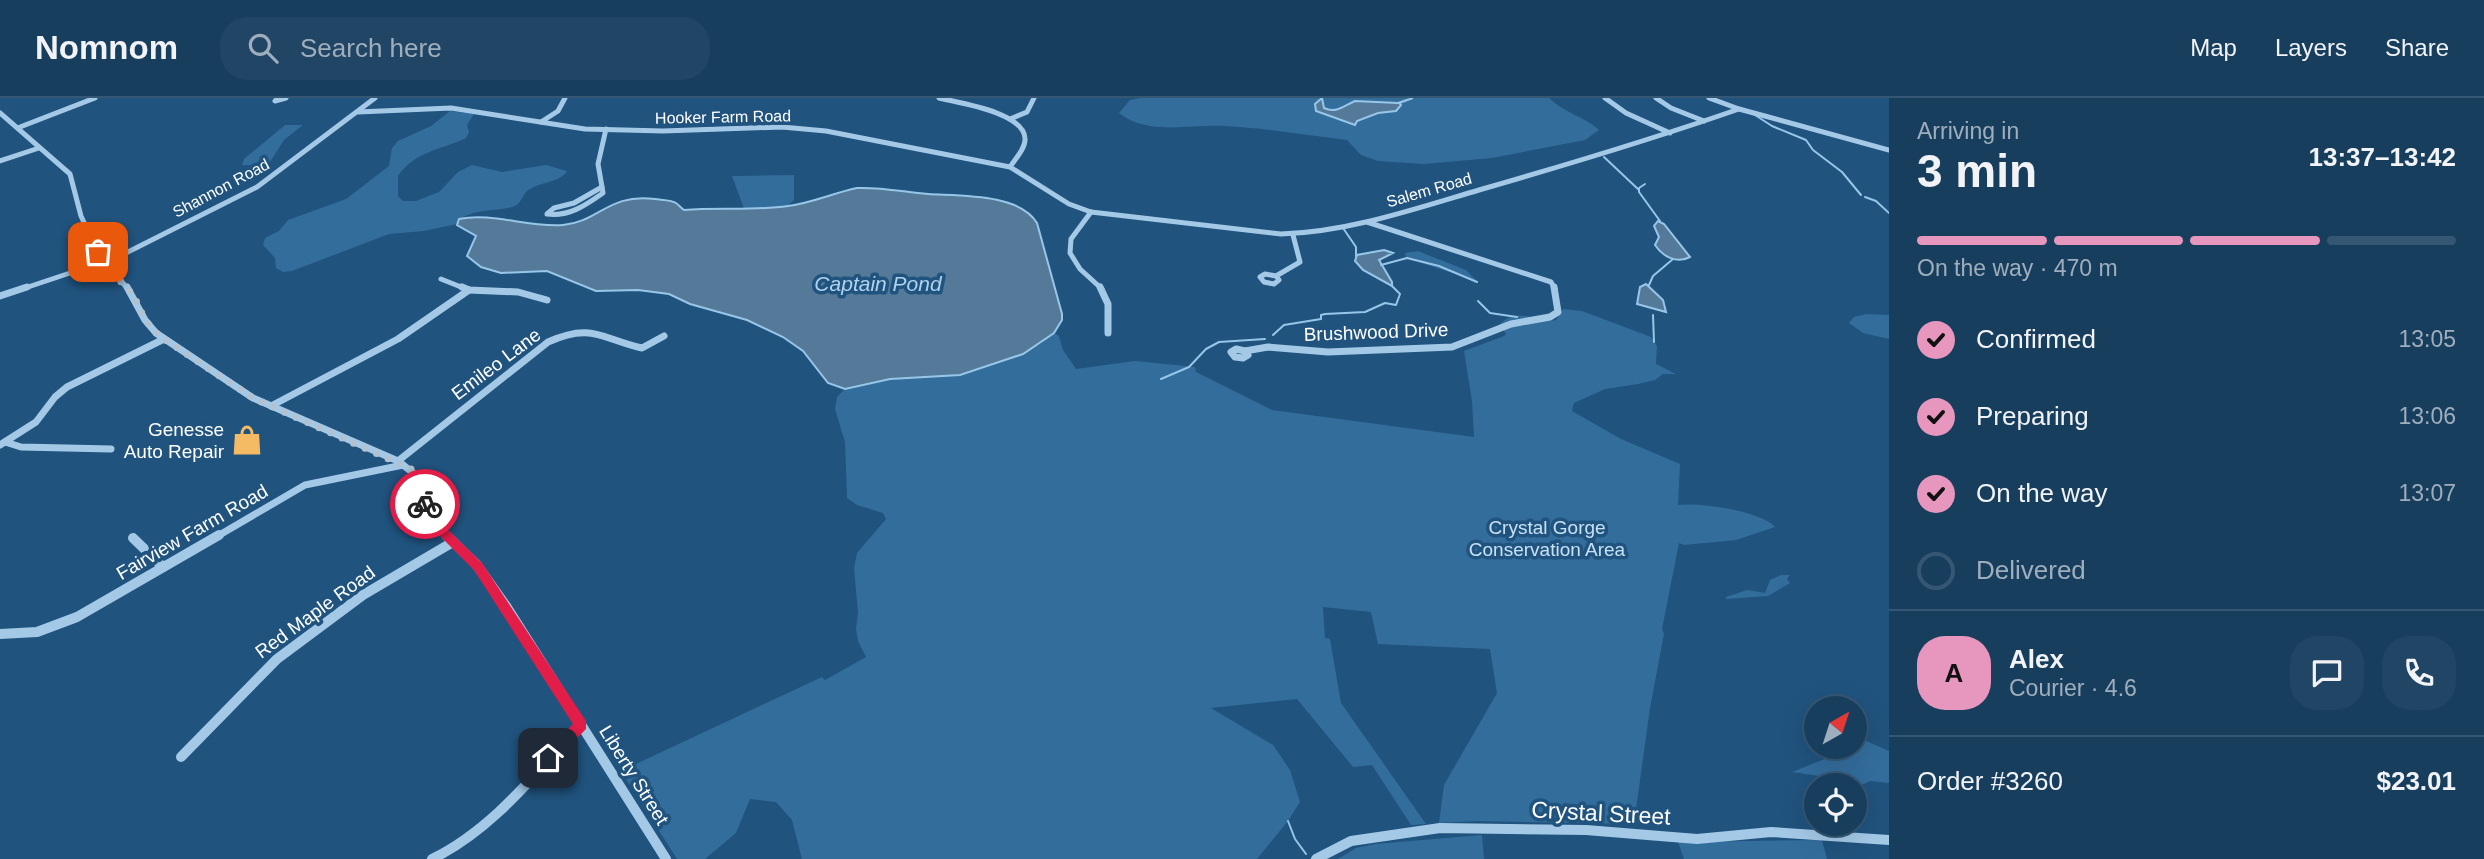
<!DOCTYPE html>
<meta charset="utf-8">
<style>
:root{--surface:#183e5e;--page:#214564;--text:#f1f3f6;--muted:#9faebc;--line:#365773;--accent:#e797bd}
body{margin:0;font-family:Arial,sans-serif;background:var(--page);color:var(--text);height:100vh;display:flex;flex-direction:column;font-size:26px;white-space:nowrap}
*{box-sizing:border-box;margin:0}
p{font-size:23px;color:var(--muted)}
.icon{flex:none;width:38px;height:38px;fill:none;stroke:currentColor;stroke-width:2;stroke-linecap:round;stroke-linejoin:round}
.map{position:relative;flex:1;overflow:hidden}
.details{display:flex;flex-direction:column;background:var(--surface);width:595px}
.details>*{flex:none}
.needle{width:46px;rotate:39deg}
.tools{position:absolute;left:1804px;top:598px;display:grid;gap:14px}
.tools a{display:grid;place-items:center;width:63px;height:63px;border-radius:50%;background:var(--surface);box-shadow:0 7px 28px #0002,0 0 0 2px var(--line);font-size:35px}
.pin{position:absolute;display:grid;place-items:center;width:60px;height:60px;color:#fff;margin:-30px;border-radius:14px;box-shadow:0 4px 10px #0006}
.courier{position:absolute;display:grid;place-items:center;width:70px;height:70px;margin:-35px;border:5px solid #e11d48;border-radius:50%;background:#fff;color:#222;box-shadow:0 2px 9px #0007}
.summary em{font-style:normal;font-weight:700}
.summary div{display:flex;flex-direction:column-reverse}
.summary{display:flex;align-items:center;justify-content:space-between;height:119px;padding:0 28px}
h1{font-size:46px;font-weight:700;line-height:52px}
.bar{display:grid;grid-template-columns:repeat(4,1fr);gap:10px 7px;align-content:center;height:84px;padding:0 28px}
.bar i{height:9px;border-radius:5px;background:var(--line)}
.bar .on{background:var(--accent)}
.bar p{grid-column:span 4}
.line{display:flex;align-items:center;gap:18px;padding:0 28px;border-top:2px solid var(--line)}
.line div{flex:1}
.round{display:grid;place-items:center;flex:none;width:74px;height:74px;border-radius:28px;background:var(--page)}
ol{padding:0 28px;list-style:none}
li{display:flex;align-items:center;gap:21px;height:77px}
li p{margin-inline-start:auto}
li .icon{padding:7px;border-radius:50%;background:var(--accent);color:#111;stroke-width:4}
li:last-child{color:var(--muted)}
li i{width:38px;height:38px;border:4px solid var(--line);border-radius:50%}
header{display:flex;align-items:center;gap:42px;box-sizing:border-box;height:98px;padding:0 35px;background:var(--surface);border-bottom:2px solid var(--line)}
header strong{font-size:33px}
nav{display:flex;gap:38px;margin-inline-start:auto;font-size:24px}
.search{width:490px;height:63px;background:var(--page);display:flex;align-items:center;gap:18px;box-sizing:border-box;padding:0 24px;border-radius:28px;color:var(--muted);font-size:26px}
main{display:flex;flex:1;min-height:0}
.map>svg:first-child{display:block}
</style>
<header>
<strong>Nomnom</strong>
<div class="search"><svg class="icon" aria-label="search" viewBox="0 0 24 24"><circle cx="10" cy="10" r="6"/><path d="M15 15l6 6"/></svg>Search here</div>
<nav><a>Map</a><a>Layers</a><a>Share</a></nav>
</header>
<main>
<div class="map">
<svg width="1889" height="761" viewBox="0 0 1889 761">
<rect width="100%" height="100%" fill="#20537e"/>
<!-- green -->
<g fill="#336d9c">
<path d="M 1140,0 L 1549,0 C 1564,15 1584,18 1599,32 L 1585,42 L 1492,60 L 1424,66 L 1378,63 L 1361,57 L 1347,42 C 1306,37 1265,30 1224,28 C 1192,26 1147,38 1119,15 L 1130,2 Z"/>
<path d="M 450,13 L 474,16 L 467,27 L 469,34 L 466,40 C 441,52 415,53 398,78 L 398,98 L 403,103 L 416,103 L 439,94 L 458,74 L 472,67 L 502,74 L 546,67 L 567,73 L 565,76 C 555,85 541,84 530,91 C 521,96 523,106 512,109 C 494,114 467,110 457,126 L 424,133 L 389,136 L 292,173 L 283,174 L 276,170 L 275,160 L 263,147 L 265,140 L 279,133 L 288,122 L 346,101 L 389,68 L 392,50 L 398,43 L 431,28 Z"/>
<polygon points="285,27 303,27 284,42 268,67 242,67 244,61"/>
<polygon points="794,77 794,102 784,111 745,113 732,78"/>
<polygon points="1418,153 1466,172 1477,183 1406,160 1405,155"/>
<path d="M 1563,211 L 1582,213 L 1651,239 L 1657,248 L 1656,266 L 1676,276 L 1663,276 L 1655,282 L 1638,286 L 1605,291 L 1574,305 L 1572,313 L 1621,341 L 1680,366 L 1678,407 C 1698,404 1762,413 1775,429 L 1736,442 L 1684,447 L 1679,445 L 1662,531 L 1664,536 L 1650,610 L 1634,726 L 1476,723 L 1439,725 L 1444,687 L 1497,595 L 1490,551 L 1378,546 L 1371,514 L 1323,509 L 1325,540 L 1330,541 L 1341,605 L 1426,726 L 1411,727 L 1372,667 L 1353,669 L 1297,601 L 1211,610 L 1273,647 L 1290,672 L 1300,704 L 1288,723 L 1257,761 L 802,761 L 792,722 L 776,704 L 750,701 L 736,735 L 705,761 L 677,761 L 621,673 L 822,579 L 825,582 L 866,559 L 858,543 L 856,531 L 858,515 L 854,470 L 857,455 L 886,421 L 883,415 L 857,407 L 847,400 L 845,344 L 835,311 L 837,299 L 845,291 L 890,281 L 960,277 L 1040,246 L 1054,235 L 1059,238 L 1063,252 L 1076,271 L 1135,263 L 1195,269 L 1196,274 L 1272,312 L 1474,339 L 1472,303 L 1464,253 L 1504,238 L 1506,236 L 1500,226 C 1519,207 1538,226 1556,222 Z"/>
<polygon points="1866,216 1889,217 1889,241 1863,235 1849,225 1854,219"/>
<polygon points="1781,477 1790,477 1787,481 1790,485 1768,498 1726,501 1726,499 1747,492 1765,495 1770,482"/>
<polygon points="1855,638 1889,653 1889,685 1870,683 1855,690 1855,688 1845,688 1826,679 1792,674 1832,658 1834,649 1855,649"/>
<polygon points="1482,737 1484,761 1338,761 1356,750 1375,746"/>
<polygon points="1822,742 1827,761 1684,761 1678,744"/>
</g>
<!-- water -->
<g fill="#557a99" stroke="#97c6e8" stroke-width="2">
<path d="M 1322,0 L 1324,10 C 1337,16 1345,7 1355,3 L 1398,5 L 1413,0 L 1399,5 L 1401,7 L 1396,13 L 1378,15 L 1357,23 L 1355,27 L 1316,13 L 1315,6 Z"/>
<path d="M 857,90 C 882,89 904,94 928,96 C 959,98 1019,95 1037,125 L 1062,216 L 1062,222 L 1054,235 L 1023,256 L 960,277 L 890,281 L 845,291 L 828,285 L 803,253 L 783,239 L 747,222 L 690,206 L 669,196 L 638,192 L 596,193 L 547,173 L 501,175 L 481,169 L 467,158 L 476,138 L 457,127 L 459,121 C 493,114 528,130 563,127 C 599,124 608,95 655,101 C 660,102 672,102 676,105 C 679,107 681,110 684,112 C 718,109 753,113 788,108 C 812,105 833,95 857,90 Z"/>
<path d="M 1658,123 L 1664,126 L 1690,159 C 1677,166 1663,159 1655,147 L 1659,139 L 1654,128 Z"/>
<polygon points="1384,152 1393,155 1379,162 1392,184 1392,188 1363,172 1355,163 1357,157"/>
<polygon points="1646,186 1663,202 1666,214 1637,206 1640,189"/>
</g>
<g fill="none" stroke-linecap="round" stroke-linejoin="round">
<!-- stream -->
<g stroke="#97c6e8" stroke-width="2">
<polyline points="1755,17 1772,28 1806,42 1813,52 1842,74 1861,97"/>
<polyline points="1604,59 1639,92"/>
<polyline points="1645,86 1639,90 1639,94 1660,123"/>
<polyline points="1865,99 1876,103 1889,115"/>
<polyline points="1343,130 1356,149 1356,158"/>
<polyline points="1381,167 1407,160 1439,168 1477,184"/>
<polyline points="1649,187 1653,178 1673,161"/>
<polyline points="1478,203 1490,215 1517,219"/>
<polyline points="1653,217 1654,244"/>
<polyline points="1273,237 1284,227 1321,221 1321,217 1325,216 1365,214 1385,205 1396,207 1400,196 1392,188"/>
<polyline points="1161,281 1189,269 1206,251 1219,244 1265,241"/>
<polyline points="1288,723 1295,741 1306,756"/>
</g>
<!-- minor-far2 -->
<g stroke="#a4c9e7" stroke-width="5">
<polyline points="278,0 275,3 286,0"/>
<path d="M 939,0 C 959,5 1023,14 1025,40 C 1026,50 1015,61 1010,69"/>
<polyline points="1605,0 1626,15 1670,35"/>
<polyline points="1656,0 1671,10 1704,23"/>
<polyline points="1709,0 1739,11 1889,52"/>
<path d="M 358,14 L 451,10 L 585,31 L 663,33 L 782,29 L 826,33 L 1010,69 L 1069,106 L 1091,114 L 1281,136 C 1348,134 1415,111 1479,92 C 1566,67 1653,41 1739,11"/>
<polyline points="0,15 70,76 81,118 100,159 128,191"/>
<polyline points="1010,21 1027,14 1034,0"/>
<polyline points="541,24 558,13 565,0"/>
<polyline points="20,29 95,0"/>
<polyline points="0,63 39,50"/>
<path d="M 602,89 L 603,95 C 586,107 569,119 547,116 L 554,110 L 574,105 Z"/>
<polyline points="602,89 598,66 606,31"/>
<polyline points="1091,114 1071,141 1070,155 1080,171 1102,191"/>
<polyline points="1367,124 1551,184 1555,191"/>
<polygon points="1265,176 1276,178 1279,182 1274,186 1264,184 1260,179"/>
<polyline points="1276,178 1300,164 1293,137"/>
<polyline points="441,181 466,191"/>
<polyline points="22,191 118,159 257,89 375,0"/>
</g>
<!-- minor-far1 -->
<g stroke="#a4c9e7" stroke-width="7">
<polyline points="127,189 145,222 156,235 253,300 398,363 417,378 430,421 448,439"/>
<polyline points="462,189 469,192 518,194 547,202"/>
<polyline points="1100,189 1108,206 1108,235"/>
<polyline points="0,198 27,189"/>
<polygon points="1236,251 1245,253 1248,257 1243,260 1235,259 1231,254"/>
<polyline points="1245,253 1268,249 1328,254 1452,249 1511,226 1550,219 1558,214 1554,189"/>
<polyline points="271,308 398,241 469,192"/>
<polyline points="5,344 21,349 111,351"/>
<polyline points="0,347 36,324 55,299 67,289 164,241"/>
<path d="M 398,363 L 548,244 C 592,224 602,241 642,250 L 664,238"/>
<polyline points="216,439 305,387 403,367"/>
</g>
<!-- minor -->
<g stroke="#a4c9e7" stroke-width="10">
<polyline points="446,437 476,466 506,508 666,761"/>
<polyline points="133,440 163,469"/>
<polyline points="0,536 37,534 77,519 219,437"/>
<polyline points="181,659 277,561 363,497 453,444"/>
<path d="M 432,761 C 492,732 536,675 581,627"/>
<polyline points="1316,761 1351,743 1440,730 1586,732 1697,741 1771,734 1889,742"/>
</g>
</g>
<!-- route -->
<polygon fill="#e11d48" points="425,402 429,404 435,419 482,465 586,623 586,631 553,665 543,665 541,660 543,656 573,626 474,472 426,424 419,406"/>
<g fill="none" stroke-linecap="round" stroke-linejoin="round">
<!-- done -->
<polyline stroke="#b1c3d2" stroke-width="7" stroke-dasharray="0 12.6" points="98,154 108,170 134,198 145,222 158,237 253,300 411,371 419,382 425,406"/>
</g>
<!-- icons -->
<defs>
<g id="shop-bare" transform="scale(2.415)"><path d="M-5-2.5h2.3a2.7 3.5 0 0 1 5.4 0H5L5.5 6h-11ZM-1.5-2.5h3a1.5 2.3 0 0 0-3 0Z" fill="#f4bb64" stroke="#20537e" stroke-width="2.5" paint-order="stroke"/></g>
</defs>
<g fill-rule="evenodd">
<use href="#shop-bare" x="247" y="342"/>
</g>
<g text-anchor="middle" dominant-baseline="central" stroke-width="7" stroke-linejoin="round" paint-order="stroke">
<!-- far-street labels -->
<g font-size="16" fill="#fff" stroke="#20537e">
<text transform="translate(723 19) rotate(-1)">Hooker Farm Road</text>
<text transform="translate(221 90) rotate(-28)">Shannon Road</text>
<text transform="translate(1429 92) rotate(-16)">Salem Road</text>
</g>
<!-- street labels -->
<g font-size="19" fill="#fff" stroke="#20537e">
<text transform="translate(1376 234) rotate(-2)">Brushwood Drive</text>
<text transform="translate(496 266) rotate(-37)">Emileo Lane</text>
<text transform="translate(192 434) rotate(-30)">Fairview Farm Road</text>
<text transform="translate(315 514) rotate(-36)">Red Maple Road</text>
<text transform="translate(634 677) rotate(58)">Liberty Street</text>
</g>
<!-- poi labels -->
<g font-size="19" fill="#fff" stroke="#20537e" text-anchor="end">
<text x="224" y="331">Genesse<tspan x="224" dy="22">Auto Repair</tspan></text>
</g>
<!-- park labels -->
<g font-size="19" fill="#c7e1f5" stroke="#20537e">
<text x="1547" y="429">Crystal Gorge<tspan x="1547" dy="22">Conservation Area</tspan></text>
</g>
<!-- water labels -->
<g font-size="21" font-style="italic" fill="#afd3ef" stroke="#20537e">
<text x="878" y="185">Captain Pond</text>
</g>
<!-- near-street labels -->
<g font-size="23" fill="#fff" stroke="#20537e">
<text transform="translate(1601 715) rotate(3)">Crystal Street</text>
</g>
</g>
</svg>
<div class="tools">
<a><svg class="needle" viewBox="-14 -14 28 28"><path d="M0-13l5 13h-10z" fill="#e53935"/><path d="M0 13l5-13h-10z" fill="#9faebc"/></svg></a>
<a><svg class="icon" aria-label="locate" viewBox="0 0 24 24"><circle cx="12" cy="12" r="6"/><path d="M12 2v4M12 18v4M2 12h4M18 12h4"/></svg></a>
</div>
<div class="pin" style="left:98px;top:154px;background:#ea580c"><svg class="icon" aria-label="bag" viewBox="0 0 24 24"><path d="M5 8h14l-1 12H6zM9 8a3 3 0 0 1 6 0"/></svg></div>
<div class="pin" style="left:548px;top:660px;background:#1f2937"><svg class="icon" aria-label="home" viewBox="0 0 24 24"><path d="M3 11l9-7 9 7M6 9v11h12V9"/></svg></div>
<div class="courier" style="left:425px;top:406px"><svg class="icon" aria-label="bike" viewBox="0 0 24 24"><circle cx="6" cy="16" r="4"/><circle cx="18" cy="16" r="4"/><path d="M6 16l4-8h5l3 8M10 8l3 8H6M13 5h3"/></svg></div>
</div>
<section class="details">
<div class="summary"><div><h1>3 min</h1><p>Arriving in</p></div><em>13:37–13:42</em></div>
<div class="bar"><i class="on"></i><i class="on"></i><i class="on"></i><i></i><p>On the way · 470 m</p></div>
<ol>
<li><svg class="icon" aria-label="check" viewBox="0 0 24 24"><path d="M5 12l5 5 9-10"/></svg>Confirmed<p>13:05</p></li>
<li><svg class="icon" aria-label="check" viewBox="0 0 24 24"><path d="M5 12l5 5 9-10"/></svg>Preparing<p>13:06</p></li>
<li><svg class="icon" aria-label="check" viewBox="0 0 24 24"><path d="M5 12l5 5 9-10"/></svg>On the way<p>13:07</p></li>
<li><i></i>Delivered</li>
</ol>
<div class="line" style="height:126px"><b class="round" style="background:var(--accent);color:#111">A</b><div><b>Alex</b><p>Courier · 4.6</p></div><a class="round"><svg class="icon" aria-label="chat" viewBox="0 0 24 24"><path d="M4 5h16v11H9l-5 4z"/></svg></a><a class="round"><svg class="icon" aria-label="phone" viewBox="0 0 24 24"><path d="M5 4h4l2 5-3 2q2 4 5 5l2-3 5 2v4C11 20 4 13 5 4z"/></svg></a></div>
<div class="line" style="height:91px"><div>Order #3260</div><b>$23.01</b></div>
</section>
</main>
